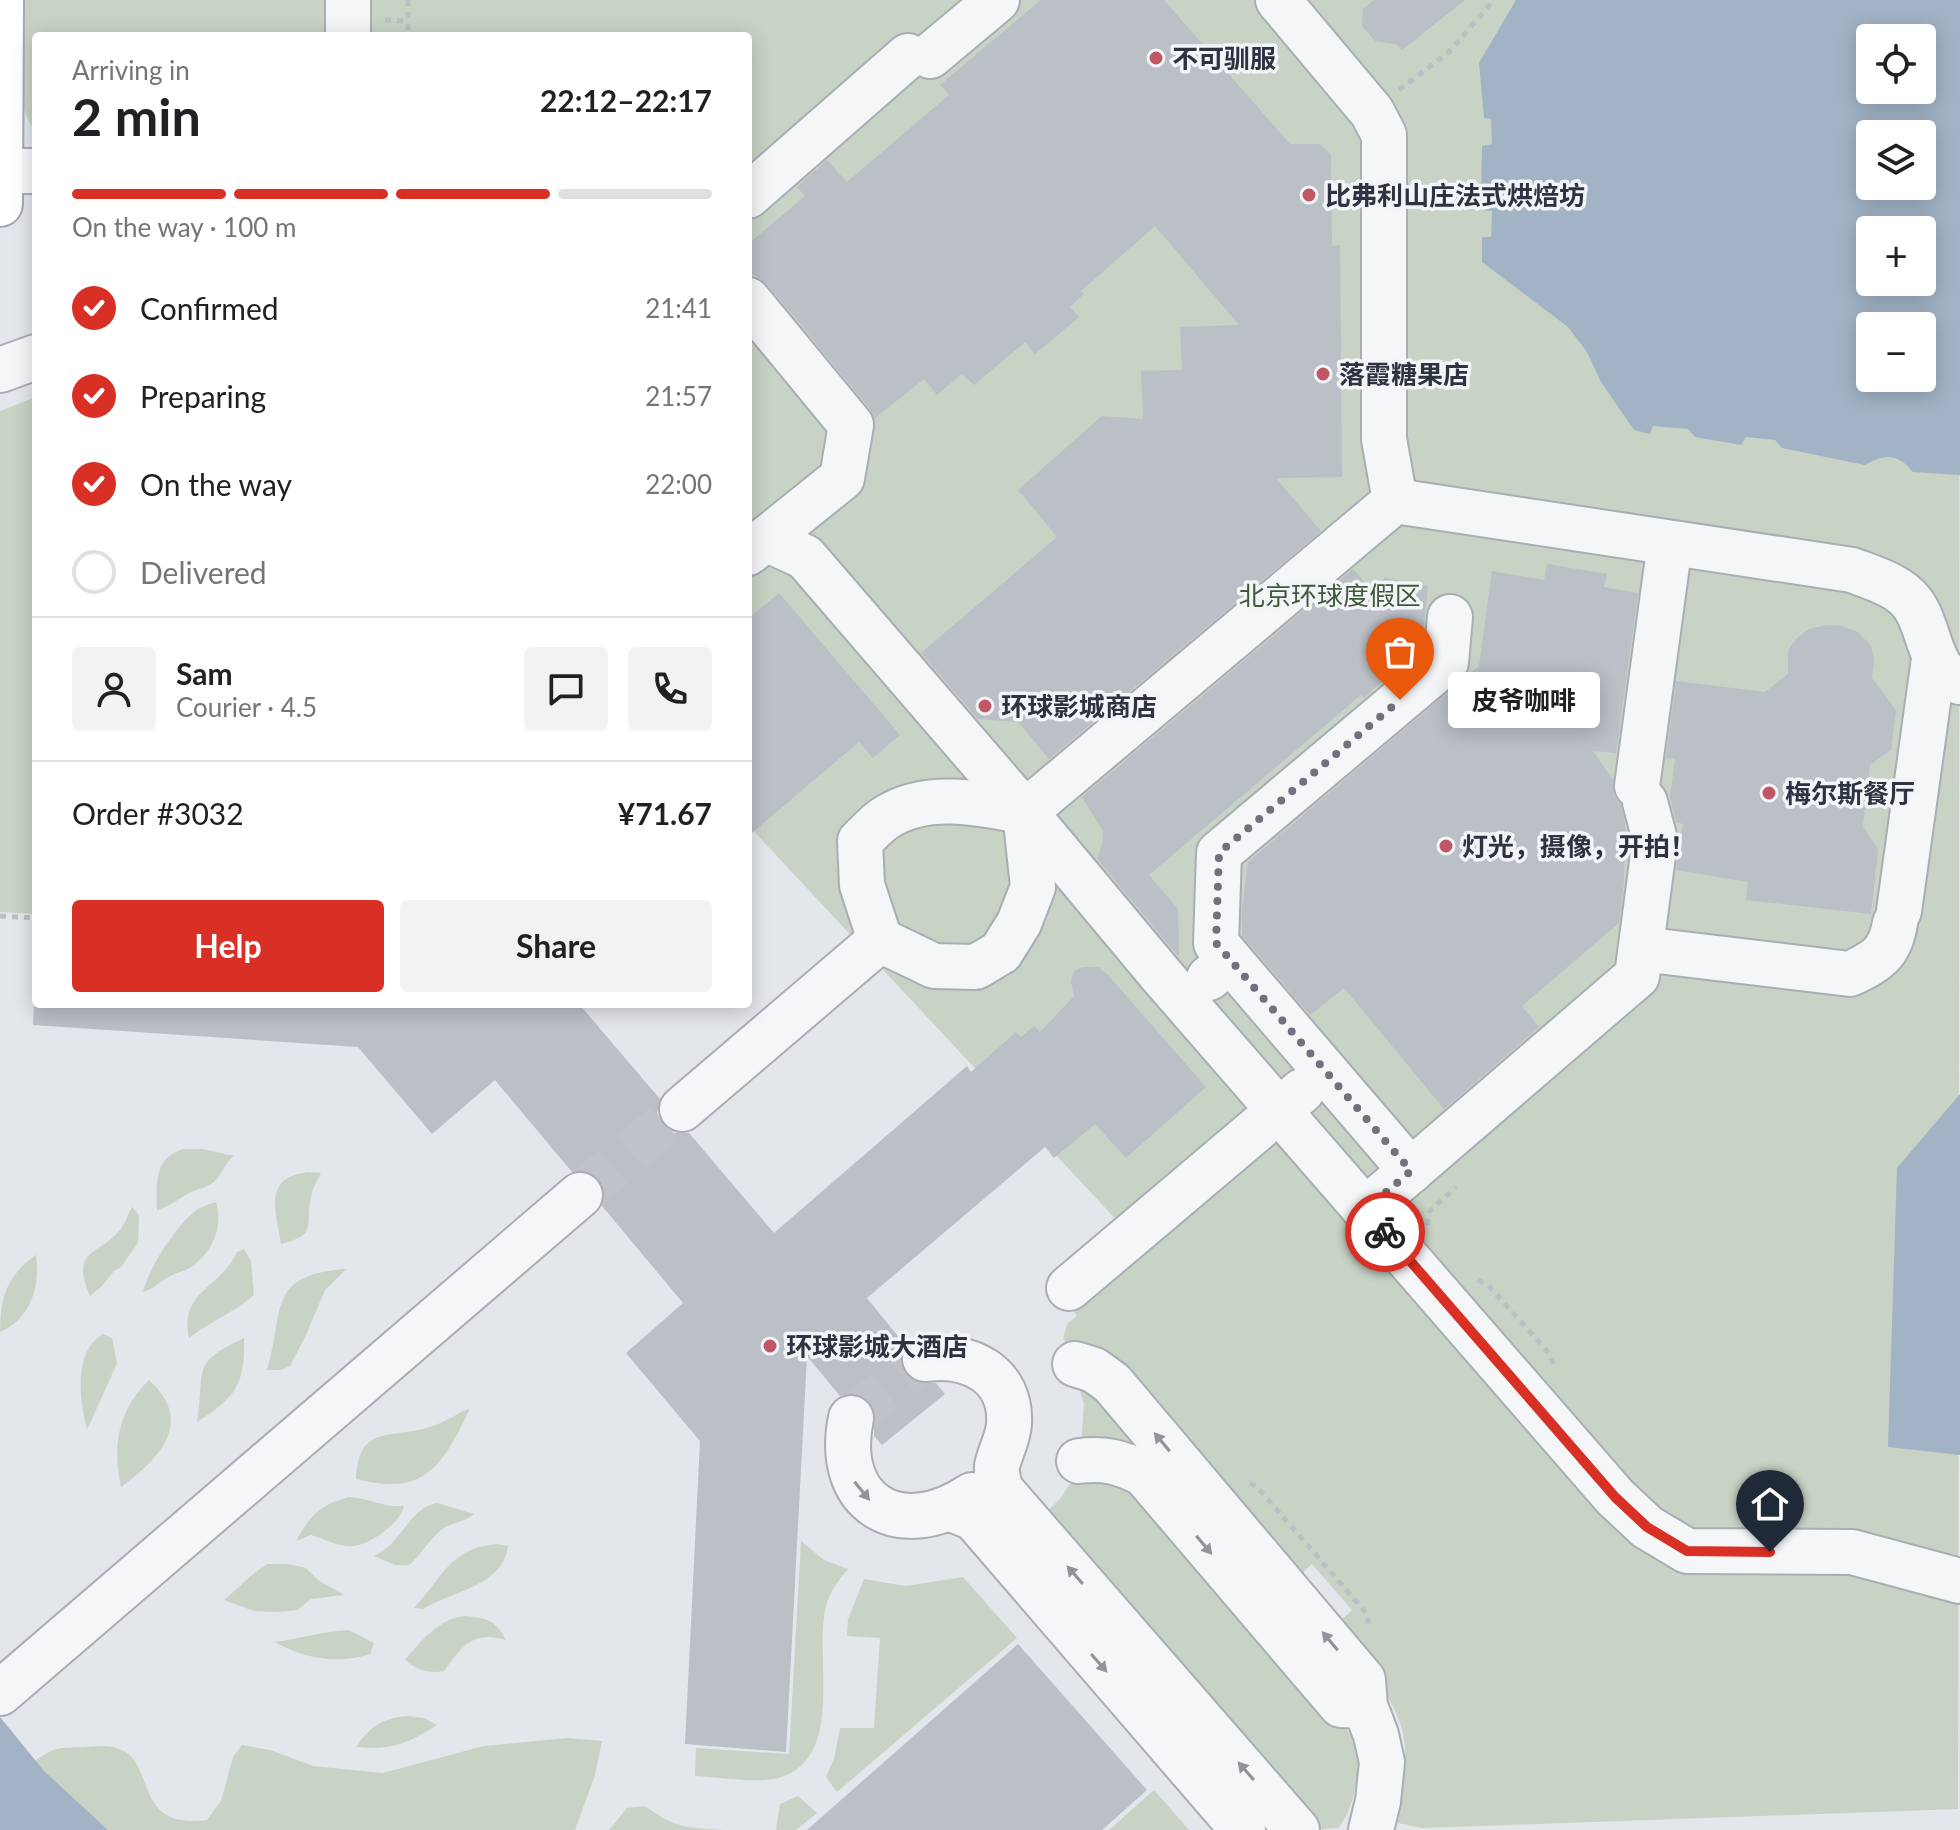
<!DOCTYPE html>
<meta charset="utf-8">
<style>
:root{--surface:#fff;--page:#f2f2f2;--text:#202124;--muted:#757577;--line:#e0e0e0;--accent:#d93025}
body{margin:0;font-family:Lato,"Noto Sans SC",sans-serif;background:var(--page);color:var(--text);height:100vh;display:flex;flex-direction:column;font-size:30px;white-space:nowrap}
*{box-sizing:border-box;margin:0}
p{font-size:26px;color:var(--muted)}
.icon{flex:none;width:44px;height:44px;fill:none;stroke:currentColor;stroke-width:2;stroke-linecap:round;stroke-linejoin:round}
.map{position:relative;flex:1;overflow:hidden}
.side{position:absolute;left:32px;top:32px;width:720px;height:976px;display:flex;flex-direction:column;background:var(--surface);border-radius:8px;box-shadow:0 4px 20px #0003}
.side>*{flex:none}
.fabs{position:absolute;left:1856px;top:24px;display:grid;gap:16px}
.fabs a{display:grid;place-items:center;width:80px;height:80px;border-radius:8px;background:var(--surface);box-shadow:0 4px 20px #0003;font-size:40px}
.pin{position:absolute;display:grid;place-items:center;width:68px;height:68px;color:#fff;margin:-82px -34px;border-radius:50% 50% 50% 0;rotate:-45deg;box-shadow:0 0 8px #0007}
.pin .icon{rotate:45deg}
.courier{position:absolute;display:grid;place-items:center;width:80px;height:80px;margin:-40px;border:6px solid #d93025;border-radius:50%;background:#fff;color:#222;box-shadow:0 2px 10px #0007}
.bubble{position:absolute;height:56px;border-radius:8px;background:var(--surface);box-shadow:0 4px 20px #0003;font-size:26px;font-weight:700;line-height:56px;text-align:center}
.head em{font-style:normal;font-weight:700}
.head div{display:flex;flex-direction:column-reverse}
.head{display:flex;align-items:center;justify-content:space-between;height:136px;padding:0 40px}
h1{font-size:52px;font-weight:700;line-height:60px}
.bar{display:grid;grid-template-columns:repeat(4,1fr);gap:12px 8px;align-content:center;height:96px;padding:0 40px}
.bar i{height:10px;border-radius:6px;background:var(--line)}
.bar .selected{background:var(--accent)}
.bar p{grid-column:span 4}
.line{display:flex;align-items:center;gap:20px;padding:0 40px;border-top:2px solid var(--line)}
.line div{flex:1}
.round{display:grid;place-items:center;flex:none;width:84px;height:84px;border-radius:8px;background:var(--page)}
ol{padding:0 40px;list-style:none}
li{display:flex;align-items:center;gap:24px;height:88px}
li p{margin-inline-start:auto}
li .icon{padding:8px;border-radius:50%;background:var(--accent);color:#fff;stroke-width:4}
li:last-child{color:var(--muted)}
li i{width:44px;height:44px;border:4px solid var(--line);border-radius:50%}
.cta{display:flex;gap:16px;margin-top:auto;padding:16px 40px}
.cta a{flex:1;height:92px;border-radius:8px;background:var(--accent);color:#fff;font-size:32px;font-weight:700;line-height:92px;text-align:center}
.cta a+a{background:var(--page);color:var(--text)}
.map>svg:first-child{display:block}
</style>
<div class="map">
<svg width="1960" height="1830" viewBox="0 0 1960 1830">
<rect width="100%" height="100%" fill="#e3e6ea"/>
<!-- green -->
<g fill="#c8d3c5" fill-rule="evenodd">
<path d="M 23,0 L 1960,0 L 1958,1809 L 1422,1828 L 1398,1823 C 1401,1798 1406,1773 1405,1748 C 1403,1701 1361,1662 1333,1628 L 1352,1610 L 1312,1564 L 1293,1581 L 1063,1339 L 1067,1324 L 1077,1316 L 1067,1302 L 1137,1242 L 748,825 L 748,36 L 36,36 L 36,132 L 29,122 L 23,107 ZM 1870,38 L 1922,38 L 1922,90 L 1870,90 ZM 1870,134 L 1922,134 L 1922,186 L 1870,186 ZM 1870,230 L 1922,230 L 1922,282 L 1870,282 ZM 1870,326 L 1922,326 L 1922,378 L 1870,378 Z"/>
<polygon points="36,397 36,914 0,912 0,411"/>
<path d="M 183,1149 L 203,1149 L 234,1156 C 224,1163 223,1173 215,1181 C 207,1188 200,1188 191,1192 C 179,1198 170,1207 157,1210 C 157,1184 153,1158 183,1149 Z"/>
<path d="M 308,1172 L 321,1173 C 317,1181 312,1189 311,1197 C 305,1226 318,1235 281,1244 C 277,1211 261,1178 308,1172 Z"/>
<path d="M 216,1202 C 223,1225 214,1250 194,1265 C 185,1272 174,1273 165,1279 C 157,1284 153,1289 143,1292 C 149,1267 177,1224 198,1209 C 203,1206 210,1204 216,1202 Z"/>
<path d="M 132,1207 L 139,1215 L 138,1243 L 121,1267 L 114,1271 L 101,1287 L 90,1296 C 70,1249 97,1257 120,1230 C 125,1224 128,1214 132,1207 Z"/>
<path d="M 244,1249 L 251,1261 L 254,1295 C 234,1313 210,1321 189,1338 C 179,1291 221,1288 237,1252 Z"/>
<path d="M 36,1255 C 41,1286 30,1319 0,1332 C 0,1298 7,1275 36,1255 Z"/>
<path d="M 346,1269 L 325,1290 L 306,1335 L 290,1366 L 281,1370 L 267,1370 C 285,1311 265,1275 346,1269 Z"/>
<path d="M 103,1334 L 112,1338 L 117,1363 L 87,1430 C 80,1400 72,1353 103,1334 Z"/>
<path d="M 244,1338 C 245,1385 236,1397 197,1422 C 206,1369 189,1364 244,1338 Z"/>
<path d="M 149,1380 C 195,1422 160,1458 121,1487 C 112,1446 118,1410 149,1380 Z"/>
<polygon points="1091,1383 1319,1646 1081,1445 1084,1404 1079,1388"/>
<path d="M 470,1408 C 443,1465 426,1497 356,1479 C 359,1428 383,1438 423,1429 C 438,1426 455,1415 470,1408 Z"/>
<path d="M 1119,1470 L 1342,1722 C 1349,1732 1356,1743 1357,1756 C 1360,1777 1352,1813 1338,1828 L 1316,1830 L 1042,1516 L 1060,1499 L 1073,1479 Z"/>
<path d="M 349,1497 C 368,1498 385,1508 404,1506 C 400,1523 372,1543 355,1546 C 340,1548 325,1539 311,1535 L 296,1541 C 311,1515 319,1505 349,1497 Z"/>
<path d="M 437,1503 L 474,1514 C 464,1523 450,1522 440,1531 C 428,1541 421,1555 409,1565 L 395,1565 L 374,1556 C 401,1545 409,1508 437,1503 Z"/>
<path d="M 801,1541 L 824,1560 L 848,1569 C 838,1581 830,1591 826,1606 C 813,1658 848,1763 774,1779 C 755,1783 716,1777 695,1776 L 696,1748 L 789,1754 Z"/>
<path d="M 497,1544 L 508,1546 C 503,1586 453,1591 423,1609 L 414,1608 C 442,1578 451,1547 497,1544 Z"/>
<path d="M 267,1564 L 288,1564 L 306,1568 L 318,1580 L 344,1595 L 311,1599 L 297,1610 L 278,1612 L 254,1611 L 224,1600 C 239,1588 251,1574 267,1564 Z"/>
<polygon points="963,1577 1017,1638 837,1792 826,1777 834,1759 840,1728 874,1728 880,1638 847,1636 848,1619 864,1579 906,1586"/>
<path d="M 465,1616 C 486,1618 496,1620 506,1640 C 472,1630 462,1647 444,1671 C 427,1674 418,1670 405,1660 C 421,1641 440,1618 465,1616 Z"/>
<path d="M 349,1630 L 374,1643 L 370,1654 C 335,1665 305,1658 274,1642 C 300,1639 323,1631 349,1630 Z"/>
<path d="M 407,1716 L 424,1718 L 437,1725 C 407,1744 392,1750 356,1747 C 369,1727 383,1718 407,1716 Z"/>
<path d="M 567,1738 L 602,1741 L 595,1775 L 575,1830 L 109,1830 L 76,1803 L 33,1762 C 57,1746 57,1748 85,1747 C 94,1747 107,1745 116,1748 C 159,1759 129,1830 207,1820 L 221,1801 L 233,1757 L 242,1745 L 270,1750 L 313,1766 L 383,1773 L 484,1746 Z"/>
<polygon points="1154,1790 1189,1830 1109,1830"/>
<polygon points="798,1796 817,1813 796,1830 776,1830 780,1804"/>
<path d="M 645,1806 C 676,1829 689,1828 727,1830 L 609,1830 L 627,1808 Z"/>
</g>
<!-- water -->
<g fill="#a2b3c5" fill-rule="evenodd">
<path d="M 1516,0 L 1960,0 L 1960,475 L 1913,472 C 1898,454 1886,453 1865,465 L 1782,448 L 1775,440 L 1746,437 L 1741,445 L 1695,437 L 1688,429 L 1653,426 L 1650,434 L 1634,430 L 1601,382 L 1587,352 L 1568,327 L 1482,262 L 1482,237 L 1491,237 L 1492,211 L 1481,210 L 1482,146 L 1492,144 L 1491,119 L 1484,118 L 1479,63 ZM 1870,38 L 1922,38 L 1922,90 L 1870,90 ZM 1870,134 L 1922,134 L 1922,186 L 1870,186 ZM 1870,230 L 1922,230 L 1922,282 L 1870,282 ZM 1870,326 L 1922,326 L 1922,378 L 1870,378 Z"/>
<polygon points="1960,1094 1960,1455 1888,1447 1897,1168"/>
<polygon points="0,1717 44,1771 108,1830 0,1830"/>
</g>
<!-- building -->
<g fill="#bbbfc6">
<polygon points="1041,0 1164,0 1290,144 1319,144 1331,154 1332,246 1340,245 1342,477 1276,478 1321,531 1049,759 1018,722 978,719 921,653 1057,537 1018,490 1102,416 1143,419 1141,371 1182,370 1180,327 1239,325 1155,226 1081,291 1084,294 1070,307 1079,317 1035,354 1025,342 974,385 962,374 937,395 924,379 875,418 870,409 767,284 748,271 748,244 805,196 797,187 827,160 847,182 949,95 940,85"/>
<polygon points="1374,0 1465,0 1402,50 1396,44 1375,41 1362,26 1363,9"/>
<polygon points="1547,564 1607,574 1604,587 1638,593 1616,753 1593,751 1613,780 1614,795 1621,805 1625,824 1624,883 1619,923 1522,1006 1539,1027 1444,1109 1344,988 1310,1015 1242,936 1242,910 1248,862 1479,666 1492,571 1544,580"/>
<polygon points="1353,569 1372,590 1385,578 1428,586 1422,645 1364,698 1361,695 1149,875 1178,909 1179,957 1097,859 1102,845 1103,831 1082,797"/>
<polygon points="779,593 900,735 873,758 859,742 748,836 748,619"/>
<polygon points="1826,625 1842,626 1858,632 1871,646 1874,660 1872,678 1896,710 1891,750 1870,765 1863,826 1878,850 1871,914 1746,900 1748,882 1676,870 1683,824 1676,822 1670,797 1675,759 1666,758 1676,681 1765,692 1788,674 1788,650 1797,638 1809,629"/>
<polygon points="1083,967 1098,967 1107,974 1206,1087 1126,1158 1095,1124 1054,1158 1045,1147 867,1298 905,1345 900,1360 905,1373 915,1382 936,1383 945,1394 882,1445 874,1436 874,1408 866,1398 854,1393 840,1396 807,1356 786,1752 685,1744 700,1441 626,1353 683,1303 602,1206 605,1191 598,1178 588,1171 572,1172 495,1080 432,1134 358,1047 33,1025 34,1004 579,1004 660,1099 657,1113 664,1126 674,1133 689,1133 774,1233 967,1066 971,1072 1016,1032 1021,1037 1034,1026 1040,1032 1074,996 1071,981 1074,971"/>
<polygon points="1018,1644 1147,1790 1102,1830 807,1830"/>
</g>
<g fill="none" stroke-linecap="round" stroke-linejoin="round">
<!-- minor-tunnel -->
<g stroke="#bfc2c8" stroke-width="44" stroke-dasharray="44 22" stroke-linecap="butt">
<polyline points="580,1195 682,1109"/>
<polyline points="851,1418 925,1359"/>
</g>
<!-- minor casing -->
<g stroke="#a9adb4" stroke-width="48">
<g id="minor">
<polyline points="348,36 348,0"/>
<polyline points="930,56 997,0"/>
<polyline points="0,171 36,171"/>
<polyline points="748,196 908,56"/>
<polyline points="748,300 851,425 842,478 766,539"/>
<polyline points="0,370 36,357"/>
<path d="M 1395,501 L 1852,570 C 1873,578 1899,585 1913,604 C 1931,629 1929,673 1960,682"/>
<polyline points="748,553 766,539 805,557 1025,812 1161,975 1615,1497 1647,1527 1687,1551 1852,1552 1960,1581"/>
<polyline points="1637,786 1670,543"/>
<polyline points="1025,812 1395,501 1384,439 1384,135 1372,112 1278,0"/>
<polyline points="1899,911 1934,659"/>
<path d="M 1641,949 L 1850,974 C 1877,961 1890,954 1895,923"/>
<polyline points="1230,960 1216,943 1219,853 1446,662 1450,617"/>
<polyline points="1209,978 1230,960 1411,1171"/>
<path d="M 682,1109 L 880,940 L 934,966 L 976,967 L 1001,952 L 1019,923 L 1033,887 L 1025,812 C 980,803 925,791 884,819 C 875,825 868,834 860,841 L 862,885 L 880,940"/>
<polyline points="1365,1210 1637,976 1655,840 1645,802"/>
<polyline points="1069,1288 1302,1091"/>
<path d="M 925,1359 C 969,1353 1012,1374 1009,1424 C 1008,1439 1000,1452 997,1466 C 996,1474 999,1483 1001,1490 L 1297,1830"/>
<polyline points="1075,1364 1094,1370 1112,1383 1363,1680 1365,1706 1376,1735 1382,1762 1378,1801 1371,1830"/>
<path d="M 851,1418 C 833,1505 901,1543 972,1495"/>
<path d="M 1079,1461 C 1105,1458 1121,1462 1144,1474 L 1341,1705 L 1365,1706"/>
<polyline points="949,1508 974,1518 1243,1830"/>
<polyline points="0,1693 580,1195"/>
</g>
</g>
<!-- major casing -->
<g stroke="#a4aab4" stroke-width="48">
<polyline id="major" points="0,204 1,0"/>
</g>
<!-- path -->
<g stroke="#bdbfc4" stroke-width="5" stroke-dasharray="6 6" stroke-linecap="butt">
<polyline points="408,0 408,36"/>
<polyline points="385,20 408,21"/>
<polyline points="1399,90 1449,52 1494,0"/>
<polyline points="0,916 36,918"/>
<polyline points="1427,1225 1430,1211 1456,1187"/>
<polyline points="1478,1280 1488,1285 1547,1351 1554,1364"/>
<polyline points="1250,1483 1258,1488 1368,1615 1368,1624"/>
</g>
<!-- minor -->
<use href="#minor" stroke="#f5f6f8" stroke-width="44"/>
<!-- major -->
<use href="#major" stroke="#fff" stroke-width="44"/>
</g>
<!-- one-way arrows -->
<defs><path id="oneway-solid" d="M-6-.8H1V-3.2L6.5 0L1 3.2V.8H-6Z" transform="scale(2)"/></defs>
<g fill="#91949c">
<use href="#oneway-solid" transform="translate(1162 1442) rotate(-130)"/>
<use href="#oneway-solid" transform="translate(862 1491) rotate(51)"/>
<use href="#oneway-solid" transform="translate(1204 1545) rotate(50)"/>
<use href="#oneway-solid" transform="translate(1075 1575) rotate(-131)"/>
<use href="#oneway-solid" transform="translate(1330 1641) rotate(-130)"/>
<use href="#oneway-solid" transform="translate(1099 1663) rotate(49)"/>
<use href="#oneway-solid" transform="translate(1246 1771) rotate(-131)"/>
</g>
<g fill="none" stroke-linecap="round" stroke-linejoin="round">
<!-- done -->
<polyline stroke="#6d727c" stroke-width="8" stroke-dasharray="0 14.4" points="1385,1232 1365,1210 1411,1171 1216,943 1219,853 1400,700"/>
<!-- route -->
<polyline stroke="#d93025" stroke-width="10" points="1385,1232 1615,1497 1647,1527 1687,1551 1770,1552"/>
</g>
<!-- markers -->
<g fill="#c05765" stroke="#f3f4f7" stroke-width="3">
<circle cx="1156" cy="58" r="8"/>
<circle cx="1309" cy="195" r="8"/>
<circle cx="1323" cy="374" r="8"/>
<circle cx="985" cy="706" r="8"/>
<circle cx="1769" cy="793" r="8"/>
<circle cx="1446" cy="846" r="8"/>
<circle cx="770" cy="1346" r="8"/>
</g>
<g text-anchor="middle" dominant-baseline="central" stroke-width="7" stroke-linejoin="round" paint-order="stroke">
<!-- poi labels -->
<g font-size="26" font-weight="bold" fill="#2d3340" stroke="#f3f4f7" text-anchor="start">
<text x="1172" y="58">不可驯服</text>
<text x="1325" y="195">比弗利山庄法式烘焙坊</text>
<text x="1339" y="374">落霞糖果店</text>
<text x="1001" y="706">环球影城商店</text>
<text x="1785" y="793">梅尔斯餐厅</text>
<text x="1462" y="846">灯光，摄像，开拍！</text>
<text x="786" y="1346">环球影城大酒店</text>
</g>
<!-- park labels -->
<g font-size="26" fill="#415a3c" stroke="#f3f4f7">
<text x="1330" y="595">北京环球度假区</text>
</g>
</g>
</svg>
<div class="fabs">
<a><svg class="icon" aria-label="locate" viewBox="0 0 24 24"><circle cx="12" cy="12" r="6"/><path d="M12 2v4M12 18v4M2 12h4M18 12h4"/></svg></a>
<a><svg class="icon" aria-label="layers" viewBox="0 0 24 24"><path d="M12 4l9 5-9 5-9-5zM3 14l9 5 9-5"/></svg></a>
<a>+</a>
<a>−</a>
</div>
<div class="pin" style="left:1400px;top:700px;background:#ea580c"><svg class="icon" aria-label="bag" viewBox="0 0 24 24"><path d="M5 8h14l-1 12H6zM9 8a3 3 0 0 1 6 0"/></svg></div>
<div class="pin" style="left:1770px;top:1552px;background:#1f2937"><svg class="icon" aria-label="home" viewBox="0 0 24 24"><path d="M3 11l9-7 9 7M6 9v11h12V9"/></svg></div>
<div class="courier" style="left:1385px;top:1232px"><svg class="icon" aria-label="bike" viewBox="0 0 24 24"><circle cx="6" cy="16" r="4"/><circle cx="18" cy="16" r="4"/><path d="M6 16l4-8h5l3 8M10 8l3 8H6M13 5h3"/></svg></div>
<div class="bubble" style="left:1448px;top:672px;width:152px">皮爷咖啡</div>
<section class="side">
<div class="head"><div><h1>2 min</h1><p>Arriving in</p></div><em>22:12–22:17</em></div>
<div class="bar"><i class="selected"></i><i class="selected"></i><i class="selected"></i><i></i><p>On the way · 100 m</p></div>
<ol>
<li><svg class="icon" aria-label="check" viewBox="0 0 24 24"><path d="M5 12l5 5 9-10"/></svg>Confirmed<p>21:41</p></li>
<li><svg class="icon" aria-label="check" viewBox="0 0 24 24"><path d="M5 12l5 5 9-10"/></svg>Preparing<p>21:57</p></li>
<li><svg class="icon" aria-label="check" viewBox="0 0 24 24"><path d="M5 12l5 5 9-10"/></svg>On the way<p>22:00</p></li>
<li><i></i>Delivered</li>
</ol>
<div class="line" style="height:144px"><a class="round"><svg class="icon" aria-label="person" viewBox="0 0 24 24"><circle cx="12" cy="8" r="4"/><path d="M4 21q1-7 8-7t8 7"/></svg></a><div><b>Sam</b><p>Courier · 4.5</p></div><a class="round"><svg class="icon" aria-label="chat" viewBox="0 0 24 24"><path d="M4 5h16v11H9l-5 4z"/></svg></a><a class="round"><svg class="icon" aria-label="phone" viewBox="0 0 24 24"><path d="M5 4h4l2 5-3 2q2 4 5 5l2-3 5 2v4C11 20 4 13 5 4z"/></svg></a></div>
<div class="line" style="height:104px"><div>Order #3032</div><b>¥71.67</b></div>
<div class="cta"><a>Help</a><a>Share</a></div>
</section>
</div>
